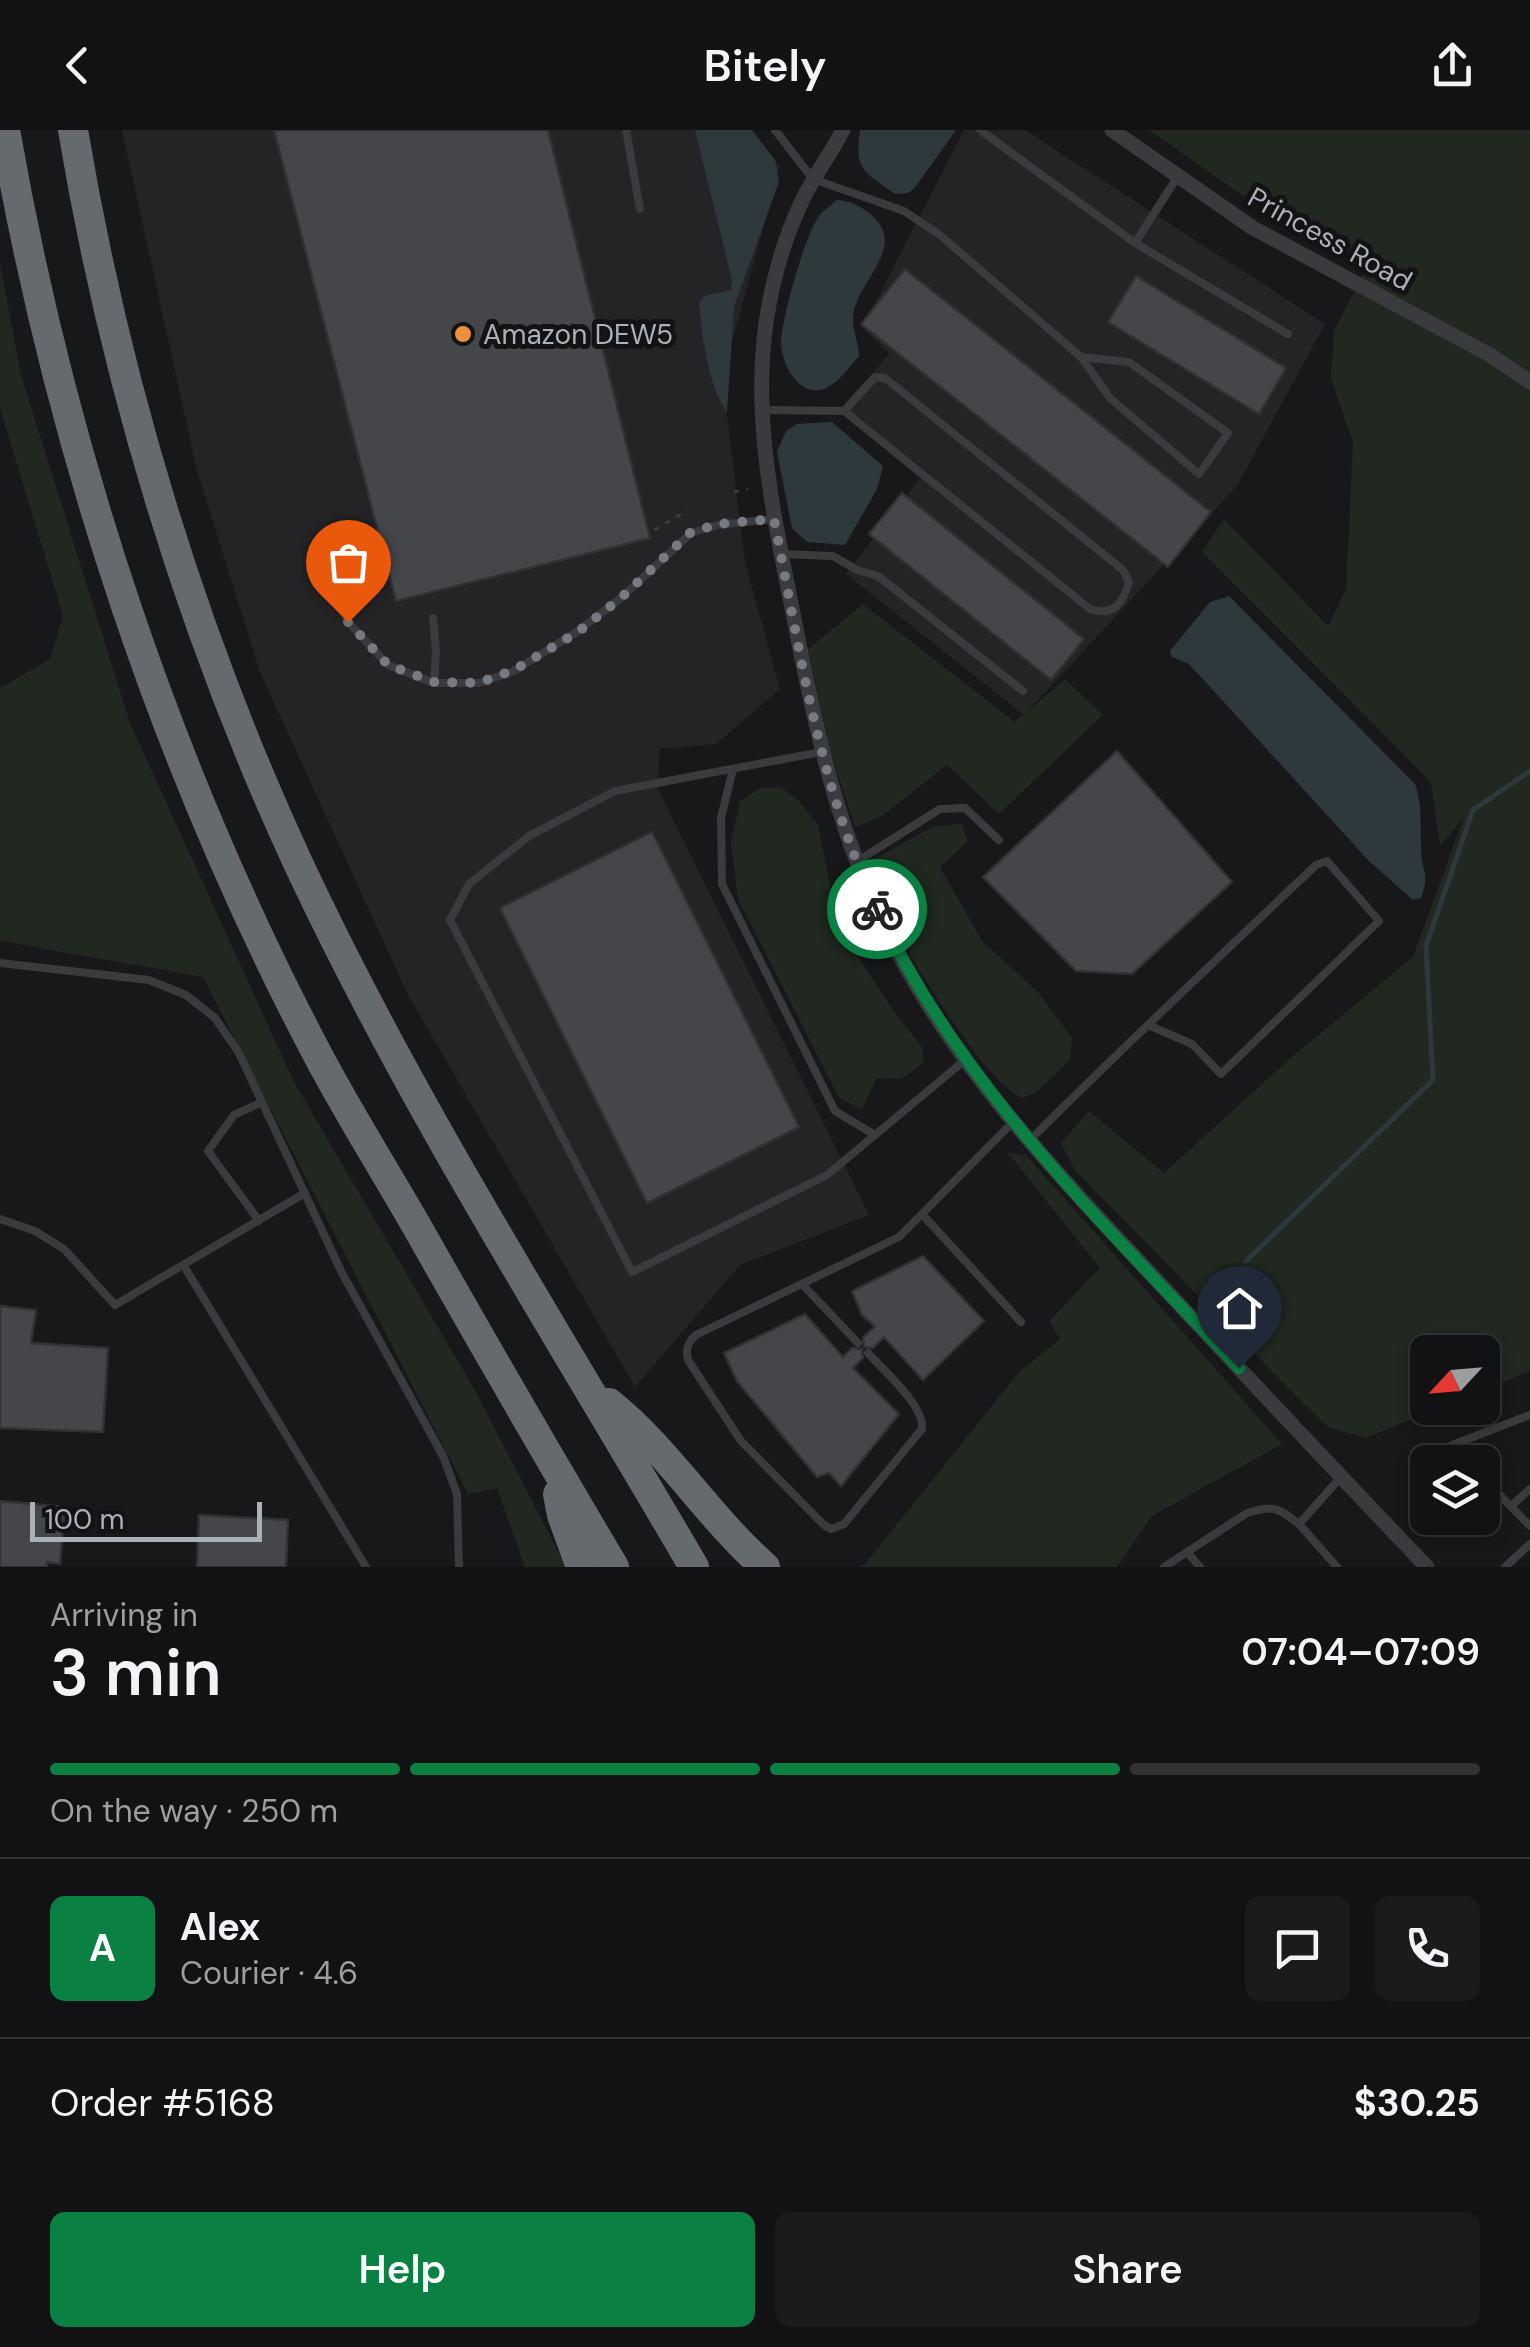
<!DOCTYPE html>
<meta charset="utf-8">
<style>
:root{--surface:#121214;--page:#1b1b1d;--text:#f1f3f6;--muted:#9c9ea0;--line:#313234;--accent:#0b8043}
body{margin:0;font-family:"DM Sans",sans-serif;background:var(--page);color:var(--text);height:100vh;display:flex;flex-direction:column;font-size:38px;white-space:nowrap}
*{box-sizing:border-box;margin:0}
p{font-size:32px;color:var(--muted)}
.icon{flex:none;width:55px;height:55px;fill:none;stroke:currentColor;stroke-width:2;stroke-linecap:round;stroke-linejoin:round}
.map{position:relative;height:1437px;overflow:hidden}
.side{display:flex;flex-direction:column;background:var(--surface);flex:1}
.side>*{flex:none}
.needle{width:65px;rotate:244deg}
.controls{position:absolute;left:1410px;top:1205px;display:grid;gap:20px}
.controls a{display:grid;place-items:center;width:90px;height:90px;border-radius:15px;background:var(--surface);box-shadow:0 5px 15px #0003,0 0 0 2px var(--line);font-size:50px}
.scale{position:absolute;left:30px;bottom:25px;width:232px;box-sizing:border-box;padding-left:10px;border:5px solid #aab1b9;border-top:0;font-size:28px;line-height:35px;white-space:nowrap;color:#aab1b9;-webkit-text-stroke:8px #131315;paint-order:stroke}
.pin{position:absolute;display:grid;place-items:center;width:85px;height:85px;color:#fff;margin:-102px -42px;border-radius:50% 50% 50% 0;rotate:-45deg;box-shadow:0 0 10px #0007}
.pin .icon{rotate:45deg}
.courier{position:absolute;display:grid;place-items:center;width:100px;height:100px;margin:-50px;border:8px solid #0b8043;border-radius:50%;background:#fff;color:#222;box-shadow:0 2px 12px #0007}
.summary em{font-style:normal;font-weight:600}
.summary div{display:flex;flex-direction:column-reverse}
.summary{display:flex;align-items:center;justify-content:space-between;height:170px;padding:0 50px}
h1{font-size:65px;font-weight:600;line-height:75px}
.bar{display:grid;grid-template-columns:repeat(4,1fr);gap:15px 10px;align-content:center;height:120px;padding:0 50px}
.bar i{height:12px;border-radius:8px;background:var(--line)}
.bar .on{background:var(--accent)}
.bar p{grid-column:span 4}
.line{display:flex;align-items:center;gap:25px;padding:0 50px;border-top:2px solid var(--line)}
.line div{flex:1}
.round{display:grid;place-items:center;flex:none;width:105px;height:105px;border-radius:15px;background:var(--page)}
.action{display:flex;gap:20px;margin-top:auto;padding:20px 50px}
.action a{flex:1;height:115px;border-radius:15px;background:var(--accent);color:#fff;font-size:40px;font-weight:600;line-height:115px;text-align:center}
.action a+a{background:var(--page);color:var(--text)}
header{display:flex;justify-content:space-between;align-items:center;height:130px;padding:0 50px;background:var(--surface);font-size:45px;font-weight:600}
.map>svg:first-child{display:block}
</style>
<header><svg class="icon" aria-label="back" viewBox="0 0 24 24"><path d="M15 5l-7 7 7 7"/></svg>Bitely<svg class="icon" aria-label="share" viewBox="0 0 24 24"><path d="M12 15V3M7 8l5-5 5 5M5 13v7h14v-7"/></svg></header>
<div class="map">
<svg width="1530" height="1437" viewBox="0 0 1530 1437">
<rect width="100%" height="100%" fill="#18181a"/>
<!-- built -->
<g fill="#242427">
<polygon points="122,0 749,0 780,36 731,216 725,268 745,432 780,559 716,614 660,619 658,659 869,1085 740,1135 635,1257 408,865 260,542 197,341"/>
<polygon points="964,0 1025,0 1325,194 1237,356 1024,585 846,444 920,348 842,283 889,223 862,198"/>
</g>
<!-- green -->
<g fill="#202820">
<polygon points="1149,0 1530,0 1530,1241 1483,1260 1482,1222 1428,1222 1428,1278 1440,1278 1365,1308 1328,1297 1297,1267 1075,1040 1061,1013 1089,981 1164,1043 1294,925 1413,827 1464,687 1440,716 1431,652 1202,422 1224,389 1328,496 1346,459 1353,313 1331,248 1334,201 1368,134 1242,65"/>
<polygon points="0,133 21,245 130,593 294,952 476,1262 566,1437 525,1437 497,1358 468,1364 203,847 0,811 0,558 50,529 63,486 0,278"/>
<polygon points="863,474 1015,592 1065,549 1103,585 999,684 947,635 881,687 855,697 830,620 808,519"/>
<polygon points="781,657 799,671 818,695 838,796 893,880 922,917 924,932 902,949 877,948 862,979 839,968 738,769 731,712 740,671 761,658"/>
<path d="M 962,694 L 968,711 L 940,737 L 982,811 L 1038,862 L 1072,908 L 1070,930 L 1037,962 L 1022,968 C 983,953 887,794 875,751 C 873,744 875,735 876,728 L 934,696 Z"/>
<polygon points="1008,1023 1026,1025 1282,1314 1152,1386 1117,1437 859,1437 865,1434 1019,1242 1060,1209 1049,1191 1100,1138"/>
</g>
<!-- water -->
<g fill="#2e393d">
<path d="M 695,0 L 752,0 L 775,30 L 779,52 L 734,177 L 727,282 C 708,255 702,206 699,173 L 704,166 L 731,160 L 732,150 Z"/>
<path d="M 860,0 L 956,0 L 916,56 L 909,63 L 895,64 C 864,42 854,40 860,0 Z"/>
<path d="M 837,70 C 850,71 856,74 866,81 C 914,114 855,151 853,187 C 852,198 859,214 859,226 C 850,236 839,252 826,258 C 799,270 780,232 781,210 C 783,186 805,103 820,85 C 824,79 832,75 837,70 Z"/>
<polygon points="832,292 883,336 877,359 845,415 807,412 792,398 777,322 786,301 797,294"/>
<path d="M 1229,466 L 1415,654 C 1423,679 1420,694 1421,720 C 1422,743 1430,744 1421,768 L 1413,770 L 1369,731 L 1189,534 L 1172,527 L 1170,521 L 1210,472 Z"/>
</g>
<g fill="none" stroke-linecap="round" stroke-linejoin="round">
<!-- stream -->
<polyline stroke="#2e393d" stroke-width="5" points="1246,1131 1433,950 1426,816 1473,680 1530,641"/>
</g>
<!-- building -->
<g fill="#44464a" stroke="#323236" stroke-width="2.5">
<polygon points="274,0 548,0 650,408 396,471"/>
<polygon points="905,139 1211,382 1168,437 861,194"/>
<polygon points="1136,146 1286,238 1259,284 1108,192"/>
<polygon points="902,363 1084,509 1051,550 869,404"/>
<polygon points="1117,621 1232,752 1132,844 1076,841 983,747"/>
<polygon points="652,702 799,997 647,1073 500,778"/>
<polygon points="923,1126 984,1191 923,1250 884,1207 873,1218 864,1217 863,1208 875,1196 862,1185 852,1161"/>
<polygon points="0,1176 36,1180 31,1213 108,1218 103,1302 0,1298"/>
<polygon points="805,1184 843,1227 852,1218 862,1219 863,1228 853,1238 899,1284 841,1356 829,1343 817,1347 737,1251 724,1223"/>
<polygon points="0,1371 65,1377 60,1434 47,1432 47,1437 0,1437"/>
<polygon points="199,1385 288,1390 286,1437 197,1437"/>
</g>
<g fill="none" stroke-linecap="round" stroke-linejoin="round">
<!-- path -->
<g stroke="#3f4246" stroke-width="2.5" stroke-dasharray="5 8" stroke-linecap="butt">
<polyline points="734,362 748,359"/>
<polyline points="654,400 688,380"/>
</g>
<!-- lane -->
<g stroke="#393b3f" stroke-width="8">
<polyline points="626,0 640,79"/>
<polyline points="775,0 813,49 904,81 940,105 1081,227 1110,268 1199,344 1228,303 1129,232 1081,227"/>
<polyline points="980,0 1135,113"/>
<polyline points="1178,46 1135,113 1288,204"/>
<path d="M 761,280 L 844,281 L 875,247 L 885,248 L 1123,440 L 1129,452 C 1123,473 1113,487 1090,479 L 844,281"/>
<polyline points="333,422 334,461 348,492 388,535 434,553 479,553 514,541 578,501 622,467 691,403 718,395 774,389"/>
<polyline points="781,424 833,426 857,440 878,446 1023,561"/>
<polyline points="433,488 436,522 434,553"/>
<polyline points="821,622 615,661 529,706 469,754 450,790 632,1142 827,1045 965,930"/>
<polyline points="733,639 721,688 722,754 835,981 875,1005"/>
<polyline points="856,732 940,679 965,678 999,710"/>
<polyline points="0,833 149,850 186,865 215,888 239,923 342,1143 443,1326 457,1364 459,1437"/>
<path d="M 1029,1011 C 1123,917 1220,826 1316,735 L 1327,731 L 1379,791 L 1221,944 L 1192,914 L 1148,895"/>
<polyline points="922,1084 1021,1192"/>
<polyline points="0,1089 35,1101 64,1119 115,1175 305,1063"/>
<polyline points="259,1091 208,1021 234,985 262,972"/>
<polyline points="184,1136 366,1437"/>
<polyline points="802,1154 858,1213"/>
<path d="M 868,1223 C 883,1240 925,1276 922,1299 L 844,1394 L 831,1399 L 824,1395 L 741,1311 L 688,1230 C 685,1219 688,1212 696,1205 L 899,1107 L 1014,991"/>
<polyline points="1469,1332 1452,1315 1530,1285"/>
<polyline points="1482,1347 1530,1396"/>
<polyline points="1511,1376 1530,1359"/>
<polyline points="1187,1422 1200,1437"/>
<path d="M 1164,1437 L 1247,1383 C 1275,1375 1277,1377 1299,1394"/>
<polyline points="1337,1437 1299,1394 1341,1347"/>
<polyline points="1505,1437 1530,1414"/>
</g>
<!-- street -->
<g stroke="#393b3f" stroke-width="15">
<path d="M 843,0 C 830,25 813,47 801,73 C 739,208 762,329 790,468 C 813,587 836,704 893,813 C 960,944 1062,1049 1162,1156 C 1250,1250 1338,1344 1427,1437"/>
<polyline points="1112,0 1253,98 1490,225 1530,252"/>
</g>
<!-- highway -->
<g stroke="#656a6f" stroke-width="30">
<path d="M 5,0 C 61,321 168,643 321,931 C 351,987 385,1041 416,1095 C 481,1210 547,1324 614,1437"/>
<path d="M 73,0 C 115,251 191,502 298,733 C 412,977 559,1205 694,1437"/>
<path d="M 609,1273 C 668,1320 708,1387 765,1437"/>
<polyline points="558,1364 562,1385 581,1437"/>
</g>
</g>
<g fill="none" stroke-linecap="round" stroke-linejoin="round">
<!-- done -->
<path stroke="#777b81" stroke-width="10" stroke-dasharray="0 18" d="M 348,492 L 388,535 L 434,552 L 479,553 L 514,540 L 578,502 L 622,467 L 690,403 L 718,394 L 774,389 C 800,521 819,656 877,779"/>
<!-- route -->
<path stroke="#0b8043" stroke-width="12" d="M 877,779 C 961,958 1106,1096 1239,1238"/>
</g>
<!-- markers -->
<circle fill="#ee903b" stroke="#131315" stroke-width="4" cx="463" cy="204" r="10"/>
<g text-anchor="middle" dominant-baseline="central" stroke-width="10" stroke-linejoin="round" paint-order="stroke">
<!-- street labels -->
<g font-size="28" fill="#aab1b9" stroke="#131315">
<text transform="translate(1330 109) rotate(29)">Princess Road</text>
</g>
<!-- poi labels -->
<g font-size="28" fill="#aab1b9" stroke="#131315" text-anchor="start">
<text x="483" y="204">Amazon DEW5</text>
</g>
</g>
</svg>
<div class="controls">
<a><svg class="needle" viewBox="-14 -14 28 28"><path d="M0-13l5 13h-10z" fill="#e53935"/><path d="M0 13l5-13h-10z" fill="#9c9ea0"/></svg></a>
<a><svg class="icon" aria-label="layers" viewBox="0 0 24 24"><path d="M12 4l9 5-9 5-9-5zM3 14l9 5 9-5"/></svg></a>
</div>
<div class="scale">100 m</div>
<div class="pin" style="left:348px;top:492px;background:#ea580c"><svg class="icon" aria-label="bag" viewBox="0 0 24 24"><path d="M5 8h14l-1 12H6zM9 8a3 3 0 0 1 6 0"/></svg></div>
<div class="pin" style="left:1239px;top:1238px;background:#1f2937"><svg class="icon" aria-label="home" viewBox="0 0 24 24"><path d="M3 11l9-7 9 7M6 9v11h12V9"/></svg></div>
<div class="courier" style="left:877px;top:779px"><svg class="icon" aria-label="bike" viewBox="0 0 24 24"><circle cx="6" cy="16" r="4"/><circle cx="18" cy="16" r="4"/><path d="M6 16l4-8h5l3 8M10 8l3 8H6M13 5h3"/></svg></div>
</div>
<section class="side">
<div class="summary"><div><h1>3 min</h1><p>Arriving in</p></div><em>07:04–07:09</em></div>
<div class="bar"><i class="on"></i><i class="on"></i><i class="on"></i><i></i><p>On the way · 250 m</p></div>
<div class="line" style="height:180px"><b class="round" style="background:var(--accent);color:#fff">A</b><div><b>Alex</b><p>Courier · 4.6</p></div><a class="round"><svg class="icon" aria-label="chat" viewBox="0 0 24 24"><path d="M4 5h16v11H9l-5 4z"/></svg></a><a class="round"><svg class="icon" aria-label="phone" viewBox="0 0 24 24"><path d="M5 4h4l2 5-3 2q2 4 5 5l2-3 5 2v4C11 20 4 13 5 4z"/></svg></a></div>
<div class="line" style="height:130px"><div>Order #5168</div><b>$30.25</b></div>
<div class="action"><a>Help</a><a>Share</a></div>
</section>
